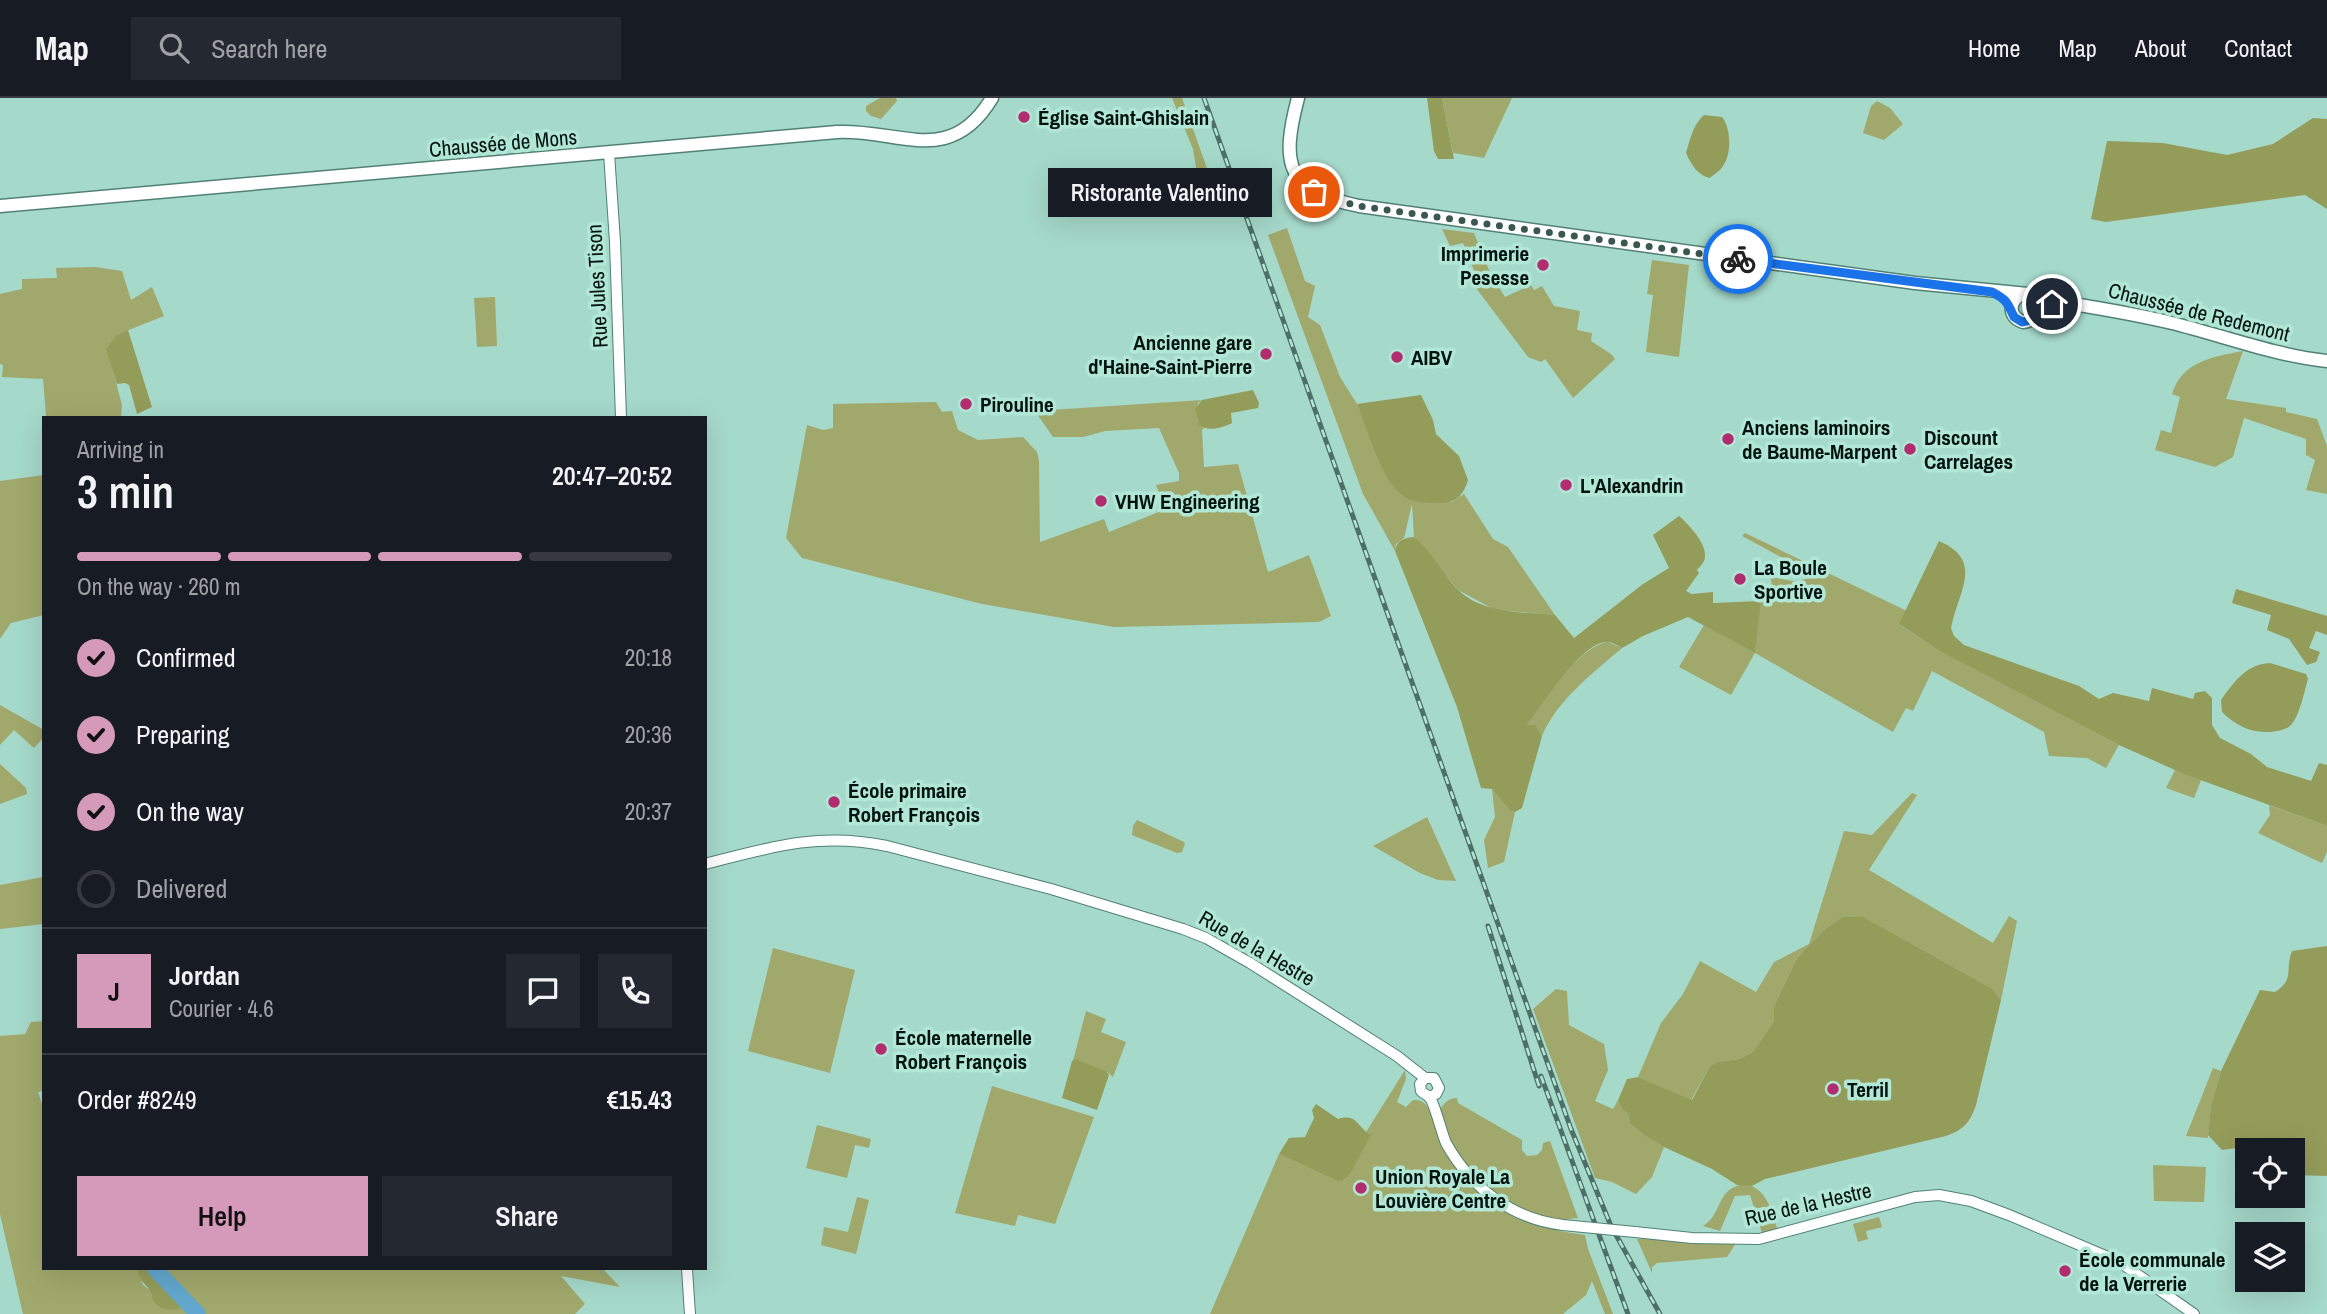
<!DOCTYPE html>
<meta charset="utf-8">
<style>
:root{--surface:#171b24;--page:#242831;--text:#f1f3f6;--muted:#9ea1a6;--line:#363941;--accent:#d599ba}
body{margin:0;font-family:"Archivo Narrow",sans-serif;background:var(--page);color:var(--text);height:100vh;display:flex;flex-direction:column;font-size:26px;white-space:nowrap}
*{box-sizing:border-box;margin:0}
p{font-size:23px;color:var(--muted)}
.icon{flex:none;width:38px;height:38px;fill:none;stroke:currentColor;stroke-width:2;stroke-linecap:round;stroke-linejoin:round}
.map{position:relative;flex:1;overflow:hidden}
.panel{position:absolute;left:42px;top:318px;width:665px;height:854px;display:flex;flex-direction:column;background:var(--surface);border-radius:0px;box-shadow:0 7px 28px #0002}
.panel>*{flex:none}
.tools{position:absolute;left:2235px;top:1040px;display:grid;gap:14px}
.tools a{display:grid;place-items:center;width:70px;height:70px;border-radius:0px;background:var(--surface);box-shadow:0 7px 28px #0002;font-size:35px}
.pin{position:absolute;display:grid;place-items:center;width:60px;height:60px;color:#fff;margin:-30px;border:4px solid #fff;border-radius:50%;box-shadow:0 2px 7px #0007}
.courier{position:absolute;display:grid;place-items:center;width:70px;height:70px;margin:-35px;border:5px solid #1a73e8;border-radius:50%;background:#fff;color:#222;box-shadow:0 2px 9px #0007}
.bubble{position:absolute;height:49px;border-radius:0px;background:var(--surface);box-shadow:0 7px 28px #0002;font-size:23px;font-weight:600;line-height:49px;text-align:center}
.overview em{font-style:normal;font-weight:600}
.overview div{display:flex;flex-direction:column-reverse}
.overview{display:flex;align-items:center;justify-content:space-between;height:119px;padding:0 35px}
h1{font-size:46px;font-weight:600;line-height:52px}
.bar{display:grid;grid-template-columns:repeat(4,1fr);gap:10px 7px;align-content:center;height:84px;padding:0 35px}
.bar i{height:9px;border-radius:5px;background:var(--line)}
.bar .selected{background:var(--accent)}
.bar p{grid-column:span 4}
.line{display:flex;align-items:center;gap:18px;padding:0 35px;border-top:2px solid var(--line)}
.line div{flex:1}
.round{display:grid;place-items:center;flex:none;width:74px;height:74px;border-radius:0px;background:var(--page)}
ol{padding:0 35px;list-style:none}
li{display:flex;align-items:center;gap:21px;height:77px}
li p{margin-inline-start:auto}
li .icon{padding:7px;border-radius:50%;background:var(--accent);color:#111;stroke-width:4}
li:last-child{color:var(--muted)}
li i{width:38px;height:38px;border:4px solid var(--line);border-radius:50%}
.cta{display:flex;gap:14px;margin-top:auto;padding:14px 35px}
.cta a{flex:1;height:80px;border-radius:0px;background:var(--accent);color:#111;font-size:28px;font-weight:600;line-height:80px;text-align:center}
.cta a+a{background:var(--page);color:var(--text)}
header{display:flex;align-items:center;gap:42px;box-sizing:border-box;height:98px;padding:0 35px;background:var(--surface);border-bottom:2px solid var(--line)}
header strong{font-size:33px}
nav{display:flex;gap:38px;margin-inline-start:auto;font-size:24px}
.search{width:490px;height:63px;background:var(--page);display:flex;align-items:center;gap:18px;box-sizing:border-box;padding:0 24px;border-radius:0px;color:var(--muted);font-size:26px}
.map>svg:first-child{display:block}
</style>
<header>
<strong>Map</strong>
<div class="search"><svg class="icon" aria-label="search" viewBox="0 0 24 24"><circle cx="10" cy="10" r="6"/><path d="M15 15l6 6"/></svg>Search here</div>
<nav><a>Home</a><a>Map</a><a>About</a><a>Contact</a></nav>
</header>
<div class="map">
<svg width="2327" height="1216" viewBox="0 0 2327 1216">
<rect width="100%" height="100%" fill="#a5d9c9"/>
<!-- green -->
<g fill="#a1a86c">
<polygon points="880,0 896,0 897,3 881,21 871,18 866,13 866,8"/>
<polygon points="1172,0 1182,0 1209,76 1219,97 1203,94 1203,90 1199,88 1193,51"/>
<polygon points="1442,0 1512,0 1484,60 1453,55"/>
<polygon points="1877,3 1890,10 1903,26 1884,42 1863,35 1871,8"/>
<polygon points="1287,130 1305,183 1315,188 1308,219 1320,227 1340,279 1357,306 1366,326 1451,404 1464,396 1493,441 1508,449 1555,517 1495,512 1458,492 1414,439 1412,406 1404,440 1396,446 1395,453 1363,396 1268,137"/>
<polygon points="1442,131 1474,135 1491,177 1505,199 1531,187 1534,192 1542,188 1554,208 1580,213 1577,232 1592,235 1591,243 1611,256 1615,261 1573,300 1545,261 1541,264 1528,259 1473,186 1476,177 1463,145 1450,148"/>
<polygon points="1652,162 1689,167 1679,259 1646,254 1653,197 1647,196"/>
<polygon points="95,169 122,173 131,202 152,189 164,218 116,237 107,250 122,307 121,320 46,318 43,281 2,279 3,267 0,266 0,196 22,191 22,181 57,180 56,170"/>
<polygon points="495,199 497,248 477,249 474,200"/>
<path d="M 2243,253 L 2226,301 L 2286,310 L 2286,314 L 2317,321 L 2327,348 L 2327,396 L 2306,392 L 2315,362 L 2306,357 L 2306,341 L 2244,320 L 2233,359 L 2215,369 L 2155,352 L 2161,332 L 2171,335 L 2180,299 L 2172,296 C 2182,263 2213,259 2243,253 Z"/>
<path d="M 1202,302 L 1198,305 C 1197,315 1194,323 1204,330 L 1202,332 L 1204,369 L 1238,366 L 1268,474 L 1309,457 L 1331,518 L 1319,524 L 1114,529 L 982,506 L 802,460 L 786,440 L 807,327 L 823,332 L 833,330 L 833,306 L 936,304 L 942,314 L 952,313 L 958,332 L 978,342 L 1023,339 L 1037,354 L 1039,363 L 1040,444 L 1104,421 L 1109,434 L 1166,411 L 1156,387 L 1179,383 L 1179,375 L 1159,330 L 1105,333 L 1083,339 L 1053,339 L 1035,313 Z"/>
<polygon points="44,377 44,517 11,525 0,541 0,383"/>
<polygon points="1745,435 1907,513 1900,527 1936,550 2119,647 2106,670 2087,660 2049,658 2044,634 1932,573 1913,613 1906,610 1893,634 1755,555 1731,597 1679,569 1704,527 1755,555 1761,492 1772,490 1771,479 1798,484 1814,477 1742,438"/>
<path d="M 1608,544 L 1622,550 C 1593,575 1557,602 1542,638 L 1536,627 L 1525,630 C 1542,606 1578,548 1608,544 Z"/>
<polygon points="0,607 44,632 44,639 34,650 14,632 0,647"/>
<polygon points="0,666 26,690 27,696 0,706"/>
<polygon points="2175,672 2201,682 2194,700 2166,690"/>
<polygon points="1492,691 1510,713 1515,714 1504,764 1488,770 1484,742 1495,719"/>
<polygon points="1912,695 1917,697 1869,772 1993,845 2009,818 2017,823 2001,902 1993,891 1862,818 1842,819 1825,831 1806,850 1796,862 1774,908 1774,923 1753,954 1739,961 1717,964 1710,968 1691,1002 1638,979 1661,925 1683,896 1700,863 1756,894 1774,864 1809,846 1844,733 1872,737"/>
<polygon points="2269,707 2327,728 2327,754 2322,765 2258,735 2270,717"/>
<polygon points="1427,719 1456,783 1438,782 1420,775 1373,748"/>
<polygon points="1137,722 1184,744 1185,746 1182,754 1177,755 1132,737 1133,728"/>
<polygon points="43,779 44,826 0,831 0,787"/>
<polygon points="773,850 855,872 830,975 748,953"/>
<polygon points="1556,891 1567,893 1569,927 1604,946 1608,972 1595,1003 1613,1011 1618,1002 1621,1010 1628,1016 1630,1026 1647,1039 1664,1049 1652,1079 1636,1096 1612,1084 1595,1080 1533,911"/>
<polygon points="1086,913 1106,921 1101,934 1126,944 1113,979 1106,973 1075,962 1073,963"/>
<polygon points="44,923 44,993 38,994 44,1012 44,1171 137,1171 143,1187 150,1192 151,1198 184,1205 183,1194 165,1175 164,1171 603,1171 620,1189 561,1178 585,1206 575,1216 198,1216 193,1214 190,1216 23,1216 0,1116 0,938 25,936 31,924"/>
<polygon points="2213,970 2221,973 2211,1007 2208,1040 2186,1038"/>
<path d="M 1405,972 L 1406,981 L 1397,1004 L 1406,1009 L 1413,1002 C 1424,1001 1428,1008 1432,1017 C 1443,1013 1443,1000 1457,1000 L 1458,1005 L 1522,1042 L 1522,1052 L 1527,1058 L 1537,1057 L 1542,1052 L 1543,1045 L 1550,1043 L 1578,1120 C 1567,1120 1555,1126 1545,1124 C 1524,1120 1488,1091 1468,1078 L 1465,1082 C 1502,1120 1535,1130 1585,1137 L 1588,1151 L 1613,1216 L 1605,1216 L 1592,1183 L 1586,1197 L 1563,1216 L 1210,1216 L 1279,1056 L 1337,1083 L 1344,1083 L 1370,1036 L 1366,1034 Z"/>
<polygon points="992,988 1094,1019 1055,1126 1018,1117 1015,1128 955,1115"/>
<polygon points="817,1027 871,1041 869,1050 855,1047 847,1080 806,1070"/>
<polygon points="2153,1067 2206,1069 2204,1104 2154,1103"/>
<path d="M 1745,1086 C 1769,1091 1772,1116 1779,1136 L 1764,1141 L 1750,1097 L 1735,1098 L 1720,1133 L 1703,1128 C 1724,1115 1715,1090 1745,1086 Z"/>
<polygon points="857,1099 869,1102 856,1156 821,1147 824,1129 848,1134"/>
<polygon points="1879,1119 1882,1129 1866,1133 1868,1141 1858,1144 1853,1126"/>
<polygon points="1692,1140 1738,1142 1727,1159 1657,1165 1652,1169 1652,1175 1637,1141"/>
</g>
<!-- forest -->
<g fill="#949c5a">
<polygon points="1427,0 1442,0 1454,61 1438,61 1434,53"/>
<path d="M 1704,17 L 1722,19 C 1731,30 1732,56 1723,68 C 1720,73 1714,76 1710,80 C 1698,78 1691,66 1686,55 C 1690,42 1693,26 1704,17 Z"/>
<polygon points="2313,20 2327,21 2327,111 2305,97 2106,124 2091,121 2107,43 2163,45 2227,57 2273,46"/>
<polygon points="128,232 152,309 137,316 129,287 125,285 117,286 106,251 116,237"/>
<path d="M 1253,292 L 1259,305 L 1258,310 L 1231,315 L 1232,325 C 1222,330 1208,334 1199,327 L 1195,311 L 1202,302 Z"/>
<path d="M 1421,297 L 1433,322 L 1436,336 L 1459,358 L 1468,382 C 1464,396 1457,404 1442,405 C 1433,405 1422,405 1414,403 C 1383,395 1369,333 1357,306 Z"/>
<path d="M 1679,418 C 1689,427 1710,448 1704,463 C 1702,467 1699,469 1697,472 L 1699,475 L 1686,493 L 1692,496 L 1713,494 L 1713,505 L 1761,503 L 1755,555 L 1688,519 L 1643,538 L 1622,550 C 1615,546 1609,542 1601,545 C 1577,552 1542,607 1527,627 L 1536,627 L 1542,638 L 1522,710 L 1515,714 L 1510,713 L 1492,691 L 1481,690 L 1457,609 L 1395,453 C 1397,442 1404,440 1414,439 C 1431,453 1442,474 1456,490 C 1481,516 1522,514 1555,517 L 1574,540 L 1643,486 L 1669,470 L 1653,437 Z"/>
<path d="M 1939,443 C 1985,463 1958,493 1951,530 L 1954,538 L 1964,547 L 2079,588 L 2099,601 L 2113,595 L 2149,603 L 2152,590 L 2193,601 L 2195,595 L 2205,593 L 2212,600 L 2212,627 L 2220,640 L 2251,656 L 2267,669 L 2311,683 L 2319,665 L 2327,667 L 2327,728 L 2184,676 L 2119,647 L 1940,553 L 1899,526 Z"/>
<polygon points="2236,491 2327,518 2327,537 2316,533 2309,550 2320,554 2316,564 2307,567 2289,541 2267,532 2271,517 2232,505"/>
<path d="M 2270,565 L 2306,576 L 2308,581 C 2304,594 2300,617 2291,627 C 2286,632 2278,633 2271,634 C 2250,635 2237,628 2222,614 L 2221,602 C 2234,584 2246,566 2270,565 Z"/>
<path d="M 1862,818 L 1993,891 L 2001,902 L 1976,1007 C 1970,1025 1963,1032 1946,1038 L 1765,1081 L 1752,1088 L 1737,1087 L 1712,1071 L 1664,1049 L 1647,1039 L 1630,1026 L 1628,1016 L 1621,1010 L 1618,1002 L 1627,981 L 1638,979 L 1692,1002 L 1710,968 L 1717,964 L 1739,961 L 1753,954 L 1774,923 L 1774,908 L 1796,862 L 1806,850 L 1825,831 L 1842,819 Z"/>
<path d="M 2327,848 L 2327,1078 L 2293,1077 L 2292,1052 L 2237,1050 L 2222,1052 L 2208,1037 L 2211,1007 L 2221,973 L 2260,892 L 2275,894 C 2296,880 2284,872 2292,853 Z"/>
<polygon points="1075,961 1106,973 1109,977 1097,1012 1062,1000 1072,963"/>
<path d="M 1316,1006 L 1338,1021 C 1357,1015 1356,1028 1371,1037 L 1350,1076 L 1343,1083 L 1337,1083 L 1279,1056 L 1289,1040 L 1305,1039 L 1314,1020 L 1312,1012 Z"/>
<path d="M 137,1171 L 164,1171 L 165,1175 L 185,1197 L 184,1205 L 180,1211 C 171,1213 159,1212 153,1202 C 153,1201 149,1192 149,1191 C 142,1183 139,1181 137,1171 Z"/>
</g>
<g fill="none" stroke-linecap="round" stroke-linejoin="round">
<!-- river -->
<polyline stroke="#62a7cd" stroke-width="16" points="155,1171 198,1216"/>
<!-- tertiary casing -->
<g stroke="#508274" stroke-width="12">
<g id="tertiary">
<polyline points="609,55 615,144 621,320"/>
<path d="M 705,766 C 770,749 819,734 887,748 L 1051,791 L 1183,831 L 1206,840 L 1250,865 L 1397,958 L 1425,980 L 1434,980 L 1439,990 L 1436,996 L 1429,999"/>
<path d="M 1425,980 L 1420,986 L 1421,993 C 1423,996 1427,996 1429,999 C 1434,1003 1442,1036 1446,1045 C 1471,1090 1512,1121 1563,1127"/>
<polyline points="1635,1134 1692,1140 1759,1141 1915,1099 1939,1097 1971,1103 2009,1117 2108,1159 2121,1165 2194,1216"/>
<polyline points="687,1171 690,1216"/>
</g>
</g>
<!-- primary casing -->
<g stroke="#508274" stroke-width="15">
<g id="primary">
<path d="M 1298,0 C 1280,68 1287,93 1359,108 L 1915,185 L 2028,196 L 2035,200 C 2081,207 2127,214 2172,225 C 2224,238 2273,257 2327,263"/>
<path d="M 0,108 L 837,34 C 900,31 950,70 992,0"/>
<path d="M 2020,197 C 2008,205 2009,219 2023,224 C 2037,223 2041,208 2056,205"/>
</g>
</g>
<!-- tertiary -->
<use href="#tertiary" stroke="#fff" stroke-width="10"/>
<!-- primary -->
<use href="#primary" stroke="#fff" stroke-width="12"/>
<!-- rail casing -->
<g stroke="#4d6f65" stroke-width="5">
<g id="rail">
<polyline points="1204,0 1571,1031 1611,1128 1660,1216"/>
<polyline points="1488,828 1539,988"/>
<polyline points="1541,978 1628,1216"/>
</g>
</g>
<!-- rail -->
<use href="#rail" stroke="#b2e7d6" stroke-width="2.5" stroke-dasharray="8" stroke-linecap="butt"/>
<!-- tertiary-bridge casing -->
<g stroke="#508274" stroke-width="12" stroke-linecap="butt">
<polyline id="tertiary-bridge" points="1563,1127 1635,1134"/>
</g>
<!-- tertiary-bridge -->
<use href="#tertiary-bridge" stroke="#fff" stroke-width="10"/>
</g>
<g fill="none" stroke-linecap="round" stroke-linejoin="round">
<!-- done -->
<polyline stroke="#3a584f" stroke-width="7" stroke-dasharray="0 12.6" points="1314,94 1332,101 1359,108 1738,161"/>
<!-- route -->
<path stroke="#1a73e8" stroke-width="9" d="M 1738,161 L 1992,194 C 2007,202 2007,204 2014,219 L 2022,224 C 2037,223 2038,208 2052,206"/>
</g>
<!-- markers -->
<g fill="#b22c70" stroke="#b2e7d6" stroke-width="2.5">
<circle cx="1024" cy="19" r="7"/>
<circle cx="1543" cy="167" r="7"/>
<circle cx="1266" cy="256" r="7"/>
<circle cx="1397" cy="259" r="7"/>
<circle cx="966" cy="306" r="7"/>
<circle cx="1728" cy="341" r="7"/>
<circle cx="1910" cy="351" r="7"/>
<circle cx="1566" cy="387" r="7"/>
<circle cx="1101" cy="403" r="7"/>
<circle cx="1740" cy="481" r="7"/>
<circle cx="834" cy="704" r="7"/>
<circle cx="881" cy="951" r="7"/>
<circle cx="1833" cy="991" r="7"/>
<circle cx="1361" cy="1090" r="7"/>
<circle cx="2065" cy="1173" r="7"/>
</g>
<g text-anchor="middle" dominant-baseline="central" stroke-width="7" stroke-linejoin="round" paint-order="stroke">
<!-- poi labels -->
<g font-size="21" font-weight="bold" fill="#01130e" stroke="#b2e7d6" text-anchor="start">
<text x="1038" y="19">Église Saint-Ghislain</text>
<text x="1529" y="155" text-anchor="end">Imprimerie<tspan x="1529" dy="24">Pesesse</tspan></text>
<text x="1252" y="244" text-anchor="end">Ancienne gare<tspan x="1252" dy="24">d'Haine-Saint-Pierre</tspan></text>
<text x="1411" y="259">AIBV</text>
<text x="980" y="306">Pirouline</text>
<text x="1742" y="329">Anciens laminoirs<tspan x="1742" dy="24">de Baume-Marpent</tspan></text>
<text x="1924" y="339">Discount<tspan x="1924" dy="24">Carrelages</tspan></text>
<text x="1580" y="387">L'Alexandrin</text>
<text x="1115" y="403">VHW Engineering</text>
<text x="1754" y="469">La Boule<tspan x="1754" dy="24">Sportive</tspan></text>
<text x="848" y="692">École primaire<tspan x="848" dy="24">Robert François</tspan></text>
<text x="895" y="939">École maternelle<tspan x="895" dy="24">Robert François</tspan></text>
<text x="1847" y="991">Terril</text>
<text x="1375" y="1078">Union Royale La<tspan x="1375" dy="24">Louvière Centre</tspan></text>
<text x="2079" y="1161">École communale<tspan x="2079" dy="24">de la Verrerie</tspan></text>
</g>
<!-- street labels -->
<g font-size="21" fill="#01130e" stroke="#b2e7d6">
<text transform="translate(503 45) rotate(-5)">Chaussée de Mons</text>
<text transform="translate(597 188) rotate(-93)">Rue Jules Tison</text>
<text transform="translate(2199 214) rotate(14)">Chaussée de Redemont</text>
<text transform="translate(1257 850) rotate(30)">Rue de la Hestre</text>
<text transform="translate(1808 1106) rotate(-13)">Rue de la Hestre</text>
</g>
</g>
</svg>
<div class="tools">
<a><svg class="icon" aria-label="locate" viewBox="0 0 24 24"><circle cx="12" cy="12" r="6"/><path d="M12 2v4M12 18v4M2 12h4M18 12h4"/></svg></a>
<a><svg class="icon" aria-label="layers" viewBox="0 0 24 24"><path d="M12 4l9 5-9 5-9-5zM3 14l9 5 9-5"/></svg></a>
</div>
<div class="pin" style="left:1314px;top:94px;background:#ea580c"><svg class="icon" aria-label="bag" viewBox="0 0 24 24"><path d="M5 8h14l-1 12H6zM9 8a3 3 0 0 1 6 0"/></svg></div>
<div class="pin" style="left:2052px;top:206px;background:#1f2937"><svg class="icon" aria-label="home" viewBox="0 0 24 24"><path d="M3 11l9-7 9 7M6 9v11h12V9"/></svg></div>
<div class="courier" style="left:1738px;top:161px"><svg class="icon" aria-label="bike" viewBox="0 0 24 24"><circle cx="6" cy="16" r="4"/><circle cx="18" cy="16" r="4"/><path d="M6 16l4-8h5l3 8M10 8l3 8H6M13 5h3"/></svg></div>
<div class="bubble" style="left:1048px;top:70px;width:224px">Ristorante Valentino</div>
<section class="panel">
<div class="overview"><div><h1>3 min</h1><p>Arriving in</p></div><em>20:47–20:52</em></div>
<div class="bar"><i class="selected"></i><i class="selected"></i><i class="selected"></i><i></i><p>On the way · 260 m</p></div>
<ol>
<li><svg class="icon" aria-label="check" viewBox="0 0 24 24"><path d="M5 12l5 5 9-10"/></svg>Confirmed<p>20:18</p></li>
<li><svg class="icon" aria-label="check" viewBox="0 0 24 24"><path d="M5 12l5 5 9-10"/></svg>Preparing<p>20:36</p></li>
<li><svg class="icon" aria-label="check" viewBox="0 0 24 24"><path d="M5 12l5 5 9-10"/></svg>On the way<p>20:37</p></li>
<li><i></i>Delivered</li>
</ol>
<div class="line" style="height:126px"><b class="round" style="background:var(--accent);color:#111">J</b><div><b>Jordan</b><p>Courier · 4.6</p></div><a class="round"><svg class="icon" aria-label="chat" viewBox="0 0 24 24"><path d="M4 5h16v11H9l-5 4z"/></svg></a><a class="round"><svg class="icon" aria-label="phone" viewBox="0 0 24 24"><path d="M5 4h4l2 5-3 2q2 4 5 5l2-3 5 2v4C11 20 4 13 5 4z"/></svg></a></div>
<div class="line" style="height:91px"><div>Order #8249</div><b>€15.43</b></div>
<div class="cta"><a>Help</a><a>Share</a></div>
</section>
</div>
